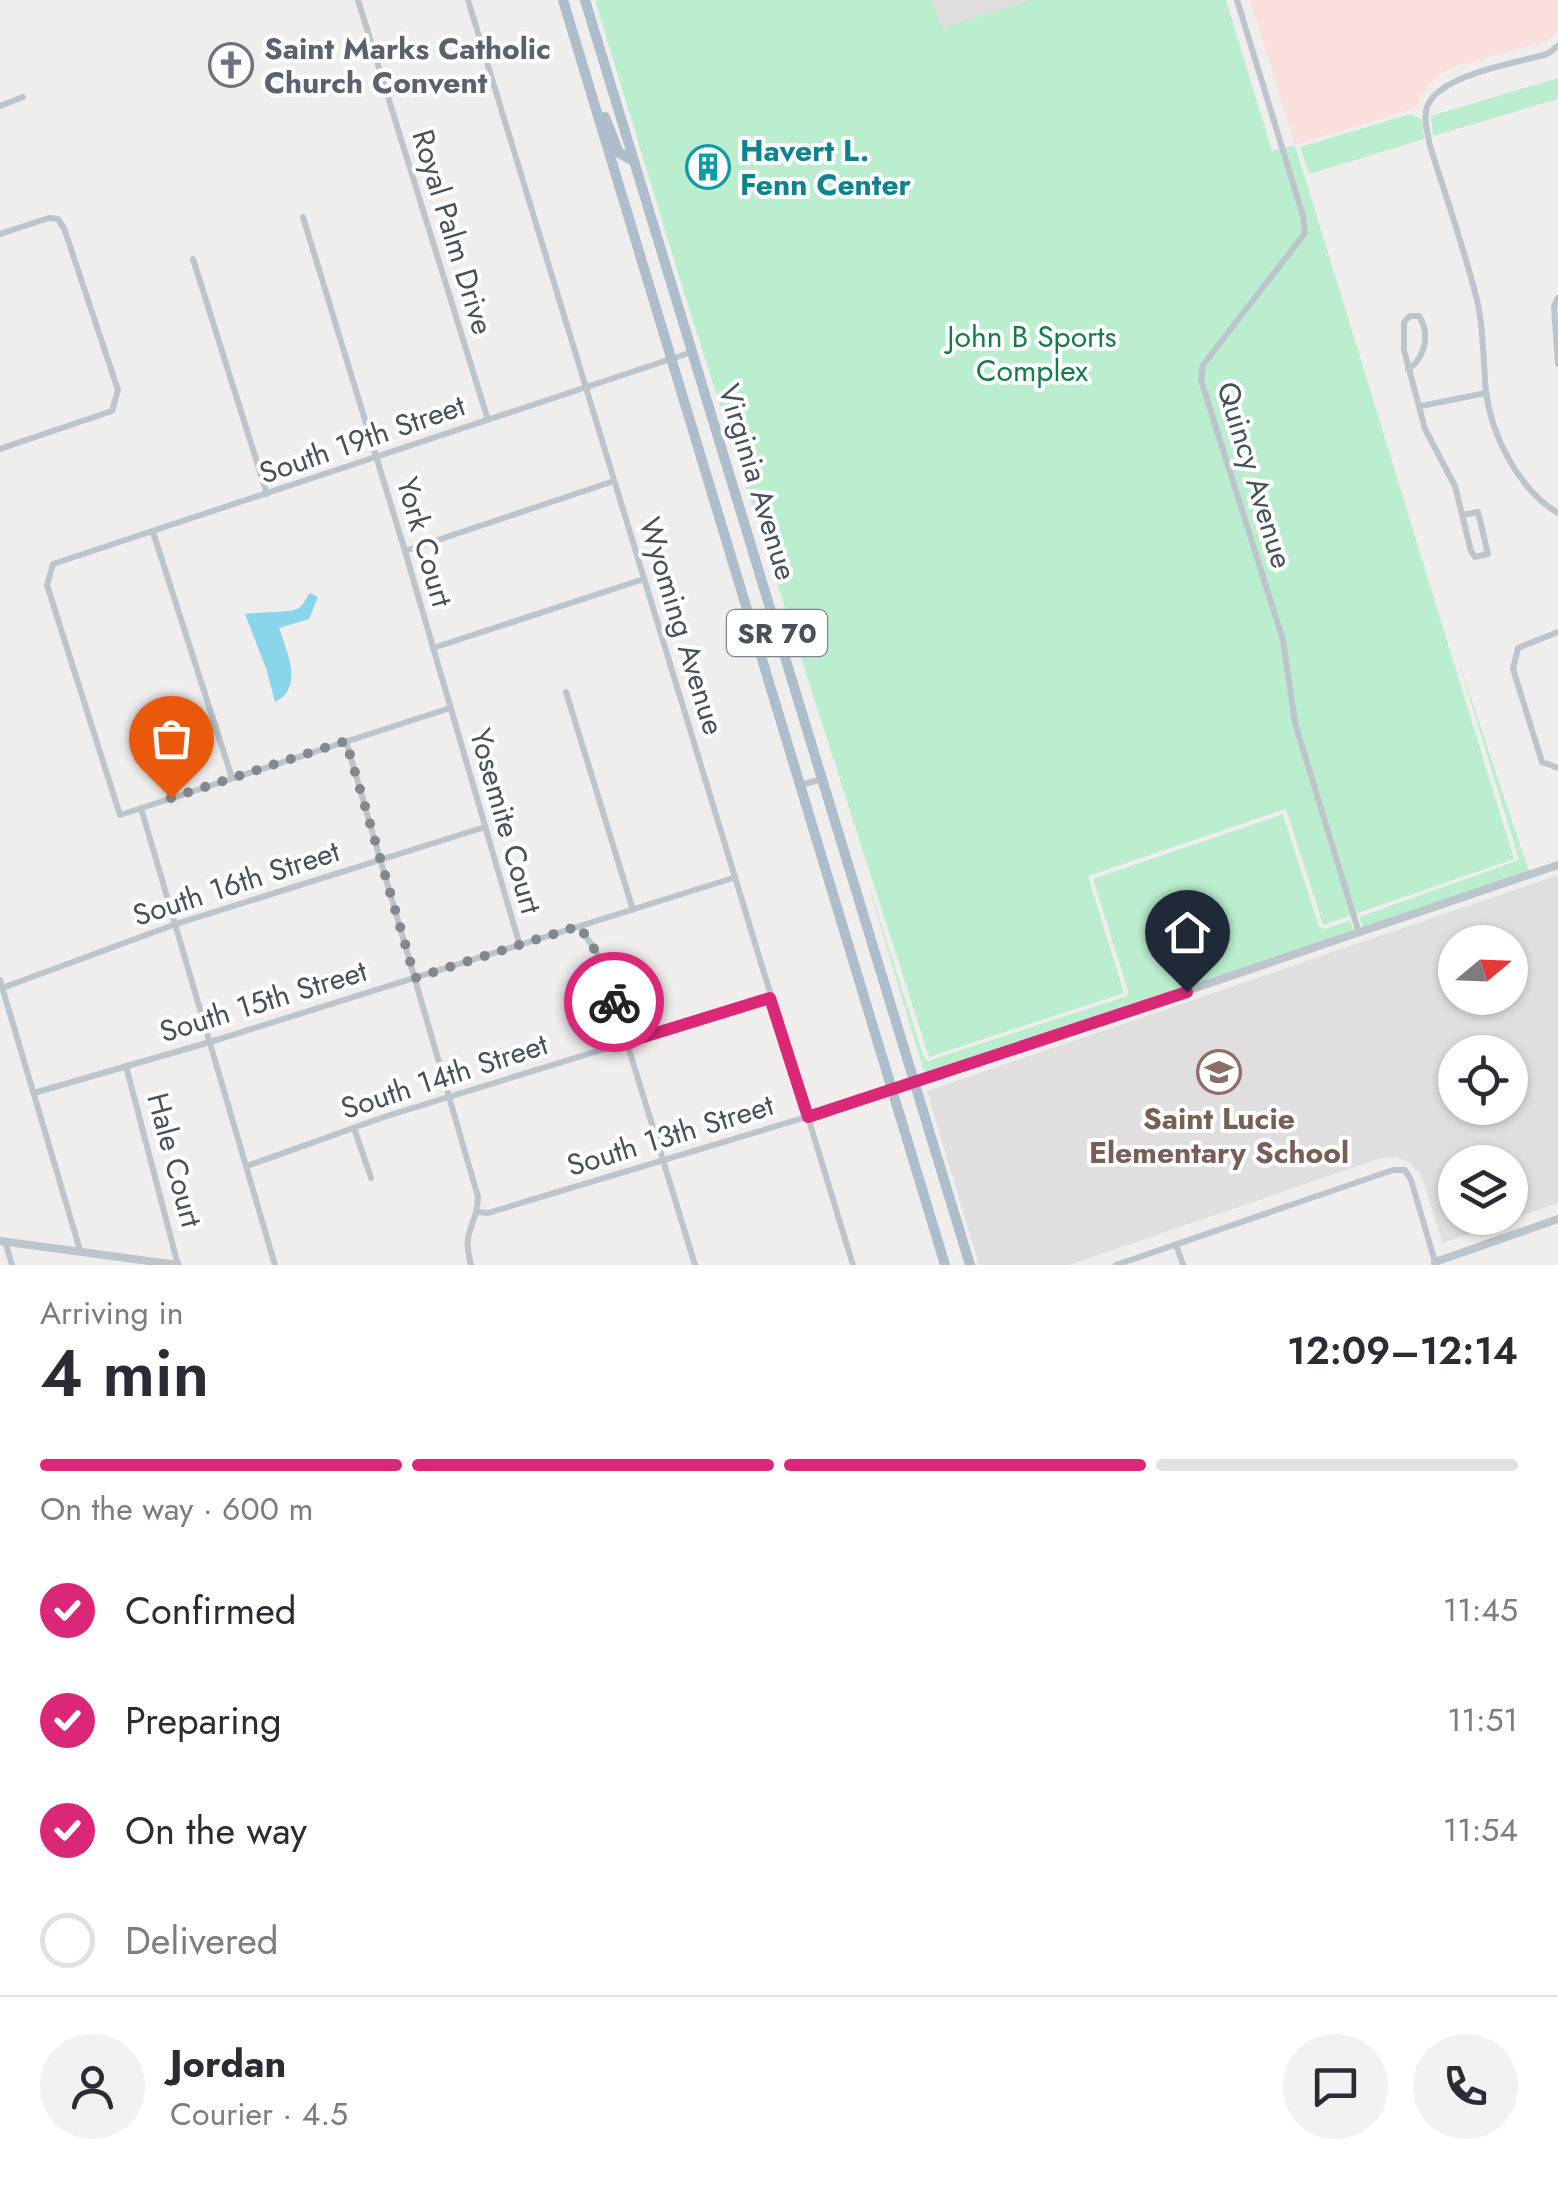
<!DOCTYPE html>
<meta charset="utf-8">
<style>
:root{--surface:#fff;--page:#f2f2f3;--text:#2b2b33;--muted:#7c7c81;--line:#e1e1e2;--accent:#db2777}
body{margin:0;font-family:Jost,sans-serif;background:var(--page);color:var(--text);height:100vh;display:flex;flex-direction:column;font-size:38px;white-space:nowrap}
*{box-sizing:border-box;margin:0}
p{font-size:32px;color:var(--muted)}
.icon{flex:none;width:55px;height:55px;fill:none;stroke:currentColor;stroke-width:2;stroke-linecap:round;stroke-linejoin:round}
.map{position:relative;height:1265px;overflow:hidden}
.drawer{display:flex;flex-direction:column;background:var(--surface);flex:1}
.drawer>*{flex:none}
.needle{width:65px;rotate:71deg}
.buttons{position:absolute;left:1438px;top:925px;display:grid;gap:20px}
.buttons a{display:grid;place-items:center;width:90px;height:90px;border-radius:50%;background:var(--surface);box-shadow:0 2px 8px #0004;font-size:50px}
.pin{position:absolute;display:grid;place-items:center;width:85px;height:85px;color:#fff;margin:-102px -42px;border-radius:50% 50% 50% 0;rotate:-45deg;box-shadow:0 0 10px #0007}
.pin .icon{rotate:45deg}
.courier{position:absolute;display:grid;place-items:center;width:100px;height:100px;margin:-50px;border:8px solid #db2777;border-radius:50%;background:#fff;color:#222;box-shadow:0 2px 12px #0007}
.summary em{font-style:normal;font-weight:600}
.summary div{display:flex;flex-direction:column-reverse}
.summary{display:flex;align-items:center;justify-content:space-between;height:170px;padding:0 40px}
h1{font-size:65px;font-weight:600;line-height:75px}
.bar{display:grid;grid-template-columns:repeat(4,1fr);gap:15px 10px;align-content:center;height:120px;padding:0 40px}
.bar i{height:12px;border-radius:8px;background:var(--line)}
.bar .current{background:var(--accent)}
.bar p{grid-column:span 4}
.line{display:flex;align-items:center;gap:25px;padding:0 40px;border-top:2px solid var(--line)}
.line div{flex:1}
.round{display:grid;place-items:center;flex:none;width:105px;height:105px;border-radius:52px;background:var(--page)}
ol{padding:0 40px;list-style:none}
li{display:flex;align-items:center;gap:30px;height:110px}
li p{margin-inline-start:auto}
li .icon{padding:10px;border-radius:50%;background:var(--accent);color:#fff;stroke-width:4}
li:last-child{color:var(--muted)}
li i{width:55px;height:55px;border:5px solid var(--line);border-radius:50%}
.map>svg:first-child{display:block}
</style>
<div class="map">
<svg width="1558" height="1265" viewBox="0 0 1558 1265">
<rect width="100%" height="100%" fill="#f0eded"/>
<!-- education -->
<g fill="#e1dedf" fill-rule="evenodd">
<polygon points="932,0 1030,0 942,29"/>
<path d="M 1558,875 L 1558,1203 L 1443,1243 L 1421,1175 L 1409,1162 L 1396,1157 L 1381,1158 L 1069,1265 L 979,1265 L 927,1091 ZM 1455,942 L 1510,942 L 1510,998 L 1455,998 ZM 1510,1052 L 1510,1108 L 1455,1108 L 1455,1052 ZM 1510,1162 L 1510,1218 L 1455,1218 L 1455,1162 Z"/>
</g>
<!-- medical -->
<polygon fill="#fadfdd" points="1250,0 1558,0 1558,31 1546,41 1450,68 1428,84 1415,108 1295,145"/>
<!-- green -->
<g fill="#bbeecf">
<polygon points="595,0 932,0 942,28 1030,0 1226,0 1272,151 1295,145 1514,859 1323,925 1286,809 1088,876 1124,993 929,1057 685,296"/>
<polygon points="1558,78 1558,99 1433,136 1431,116"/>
<polygon points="1410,114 1422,119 1424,139 1309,174 1300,147"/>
<polygon points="1457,656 1529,871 1363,928 1359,917 1519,860"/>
<polygon points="1283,814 1319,927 1325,929 1350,920 1354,931 925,1075 863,867 924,1058 928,1061 1127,996 1128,991 1093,879"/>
</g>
<!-- water -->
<path fill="#89d6eb" d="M 310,593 L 318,597 L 309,619 L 279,628 C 286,650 305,688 275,702 L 267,671 L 245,614 C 255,612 293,613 299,608 C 304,604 306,598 310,593 Z"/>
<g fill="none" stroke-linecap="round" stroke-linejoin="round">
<!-- minor -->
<g stroke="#bcc5cc" stroke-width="6">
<polyline points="358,0 488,420"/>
<polyline points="468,0 853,1265"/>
<polyline points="1237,0 1303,216 1305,233 1203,365 1201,380 1283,640 1295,723 1359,933"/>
<path d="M 1558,46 L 1547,54 C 1516,63 1438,75 1427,107 C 1423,118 1428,134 1430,146 C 1446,197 1464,248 1477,300 C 1484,330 1483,361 1486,391 C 1491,435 1519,490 1558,513"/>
<polyline points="0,106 23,97"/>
<polyline points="303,217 405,551 520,946"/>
<polyline points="0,234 49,218 58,219 64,228 118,390 112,411 0,449"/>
<polyline points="193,259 267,494"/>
<polyline points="1558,298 1554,307 1558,364"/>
<path d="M 1408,369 C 1426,358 1430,333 1419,316 L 1410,316 L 1404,322 L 1404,350 L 1425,429 L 1455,486 L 1471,551 L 1475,557 L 1488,554 L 1478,512 L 1462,515"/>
<polyline points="1421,406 1486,393"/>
<polyline points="153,532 232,778"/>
<polyline points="405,551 614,481"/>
<polyline points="1558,632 1518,648 1513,669 1542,762 1558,768"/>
<polyline points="433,648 644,579"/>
<polyline points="566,692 633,910"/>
<polyline points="450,708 120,815 47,585 53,564 692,352"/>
<path d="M 346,741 L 478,1197 C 477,1229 461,1227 471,1265"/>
<polyline points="801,785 822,779"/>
<polyline points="141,808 275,1265"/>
<polyline points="580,927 602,961 695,1265"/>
<polyline points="0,980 80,1250"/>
<polyline points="2,988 176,924 485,827"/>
<polyline points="126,1066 178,1265"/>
<polyline points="34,1093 210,1042 733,878"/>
<polyline points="354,1128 371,1178"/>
<polyline points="247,1166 387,1116 770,998"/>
<polyline points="477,1212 488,1213 893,1091"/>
<polyline points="5,1241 12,1265"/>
<polyline points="1176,1244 1183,1265"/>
<polyline points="1116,1265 1393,1170 1405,1170 1411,1180 1435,1262"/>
</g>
<!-- tertiary -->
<g stroke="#bcc5cc" stroke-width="8">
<polyline points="894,1090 1558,865"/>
<polyline points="0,1241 178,1265"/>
<polyline points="1436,1265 1435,1262 1558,1219"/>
</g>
<!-- primary -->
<g stroke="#adbdcc" stroke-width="10">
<polyline points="563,0 945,1265"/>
<polyline points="585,0 970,1265"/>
<polyline points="605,117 619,153 634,161"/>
</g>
</g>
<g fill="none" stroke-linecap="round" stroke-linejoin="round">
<!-- done -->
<polyline stroke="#82888d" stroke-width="10" stroke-dasharray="0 18" points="171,798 346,741 415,978 579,926 602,961 614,1002"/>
<!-- route -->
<polyline stroke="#db2777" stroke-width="12" points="614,1002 627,1042 770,998 808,1117 1187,992"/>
</g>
<!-- icons -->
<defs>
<g id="church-ring" transform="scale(2.25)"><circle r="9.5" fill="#fff" stroke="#6b7280" stroke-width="1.5"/><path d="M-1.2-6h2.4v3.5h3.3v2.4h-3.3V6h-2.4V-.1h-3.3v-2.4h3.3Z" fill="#6b7280"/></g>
<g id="building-ring" transform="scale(2.25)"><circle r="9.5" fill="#fff" stroke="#0f9aa8" stroke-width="1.5"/><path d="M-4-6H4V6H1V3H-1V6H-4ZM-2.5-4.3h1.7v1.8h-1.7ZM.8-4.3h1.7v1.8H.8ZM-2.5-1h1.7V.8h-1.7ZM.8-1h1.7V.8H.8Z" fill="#0f9aa8"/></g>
<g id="school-ring" transform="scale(2.25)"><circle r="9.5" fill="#fff" stroke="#8d6e63" stroke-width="1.5"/><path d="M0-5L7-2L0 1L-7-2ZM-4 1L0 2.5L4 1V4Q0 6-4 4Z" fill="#8d6e63"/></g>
</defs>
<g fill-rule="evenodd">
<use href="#church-ring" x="231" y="65"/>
<use href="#building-ring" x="708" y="167"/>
<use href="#school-ring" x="1219" y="1072"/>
</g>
<g text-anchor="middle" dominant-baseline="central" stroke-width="8" stroke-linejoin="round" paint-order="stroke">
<!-- shield labels -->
<rect fill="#fff" stroke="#7e858c" stroke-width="2.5" x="727" y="610" width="100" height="46" rx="8"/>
<g font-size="28" font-weight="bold" fill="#46515a">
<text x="777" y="633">SR 70</text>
</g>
<!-- worship labels -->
<g font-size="30" font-weight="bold" fill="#5b616d" stroke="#fff" text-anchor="start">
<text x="264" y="48">Saint Marks Catholic<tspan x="264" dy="34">Church Convent</tspan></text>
</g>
<!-- culture labels -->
<g font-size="30" font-weight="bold" fill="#0d838f" stroke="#fff" text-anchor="start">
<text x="740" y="150">Havert L.<tspan x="740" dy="34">Fenn Center</tspan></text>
</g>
<!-- street labels -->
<g font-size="30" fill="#46515a" stroke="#fff">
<text transform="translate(453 232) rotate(73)">Royal Palm Drive</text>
<text transform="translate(362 439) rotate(-19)">South 19th Street</text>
<text transform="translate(1255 475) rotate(73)">Quincy Avenue</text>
<text transform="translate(758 482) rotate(73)">Virginia Avenue</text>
<text transform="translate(425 542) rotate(74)">York Court</text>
<text transform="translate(682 626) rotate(73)">Wyoming Avenue</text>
<text transform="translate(506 821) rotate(74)">Yosemite Court</text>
<text transform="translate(236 883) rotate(-18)">South 16th Street</text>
<text transform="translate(263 1001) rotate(-17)">South 15th Street</text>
<text transform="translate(444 1076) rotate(-18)">South 14th Street</text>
<text transform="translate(670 1135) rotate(-17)">South 13th Street</text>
<text transform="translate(175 1160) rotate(75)">Hale Court</text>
</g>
<!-- park labels -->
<g font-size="30" fill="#177b49" stroke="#fff">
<text x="1032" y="336">John B Sports<tspan x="1032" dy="34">Complex</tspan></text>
</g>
<!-- education labels -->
<g font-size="30" font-weight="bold" fill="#785e54" stroke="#fff">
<text x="1219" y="1118">Saint Lucie<tspan x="1219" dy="34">Elementary School</tspan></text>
</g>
</g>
</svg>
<div class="buttons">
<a><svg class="needle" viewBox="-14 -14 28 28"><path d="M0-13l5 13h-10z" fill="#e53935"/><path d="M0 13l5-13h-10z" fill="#7c7c81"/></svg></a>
<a><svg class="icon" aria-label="locate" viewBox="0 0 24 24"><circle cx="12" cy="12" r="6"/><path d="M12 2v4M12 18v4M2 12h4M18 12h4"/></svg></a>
<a><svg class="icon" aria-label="layers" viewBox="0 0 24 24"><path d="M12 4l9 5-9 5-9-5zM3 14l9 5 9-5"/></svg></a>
</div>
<div class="pin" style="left:171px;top:798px;background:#ea580c"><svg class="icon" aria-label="bag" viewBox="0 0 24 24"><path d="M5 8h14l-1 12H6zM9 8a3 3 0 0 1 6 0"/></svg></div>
<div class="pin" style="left:1187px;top:992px;background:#1f2937"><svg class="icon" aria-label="home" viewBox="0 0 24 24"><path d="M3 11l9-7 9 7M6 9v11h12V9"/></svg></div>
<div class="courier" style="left:614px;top:1002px"><svg class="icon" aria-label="bike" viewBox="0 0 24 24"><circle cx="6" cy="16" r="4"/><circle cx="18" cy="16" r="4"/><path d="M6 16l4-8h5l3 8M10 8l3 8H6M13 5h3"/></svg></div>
</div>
<section class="drawer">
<div class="summary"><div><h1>4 min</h1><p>Arriving in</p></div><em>12:09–12:14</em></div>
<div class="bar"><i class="current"></i><i class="current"></i><i class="current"></i><i></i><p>On the way · 600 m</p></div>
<ol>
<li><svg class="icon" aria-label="check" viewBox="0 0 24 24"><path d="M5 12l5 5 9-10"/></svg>Confirmed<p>11:45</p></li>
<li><svg class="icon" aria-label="check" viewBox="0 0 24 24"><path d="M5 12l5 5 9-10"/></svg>Preparing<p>11:51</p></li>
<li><svg class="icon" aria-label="check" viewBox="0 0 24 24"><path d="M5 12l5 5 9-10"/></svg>On the way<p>11:54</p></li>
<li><i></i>Delivered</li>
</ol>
<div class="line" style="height:180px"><a class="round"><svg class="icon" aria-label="person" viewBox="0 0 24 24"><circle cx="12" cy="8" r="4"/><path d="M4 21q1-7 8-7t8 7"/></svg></a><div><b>Jordan</b><p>Courier · 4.5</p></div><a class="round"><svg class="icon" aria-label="chat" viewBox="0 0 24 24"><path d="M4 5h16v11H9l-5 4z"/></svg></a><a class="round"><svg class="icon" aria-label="phone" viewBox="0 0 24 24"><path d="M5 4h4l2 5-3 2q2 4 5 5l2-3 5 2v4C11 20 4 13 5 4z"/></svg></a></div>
</section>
